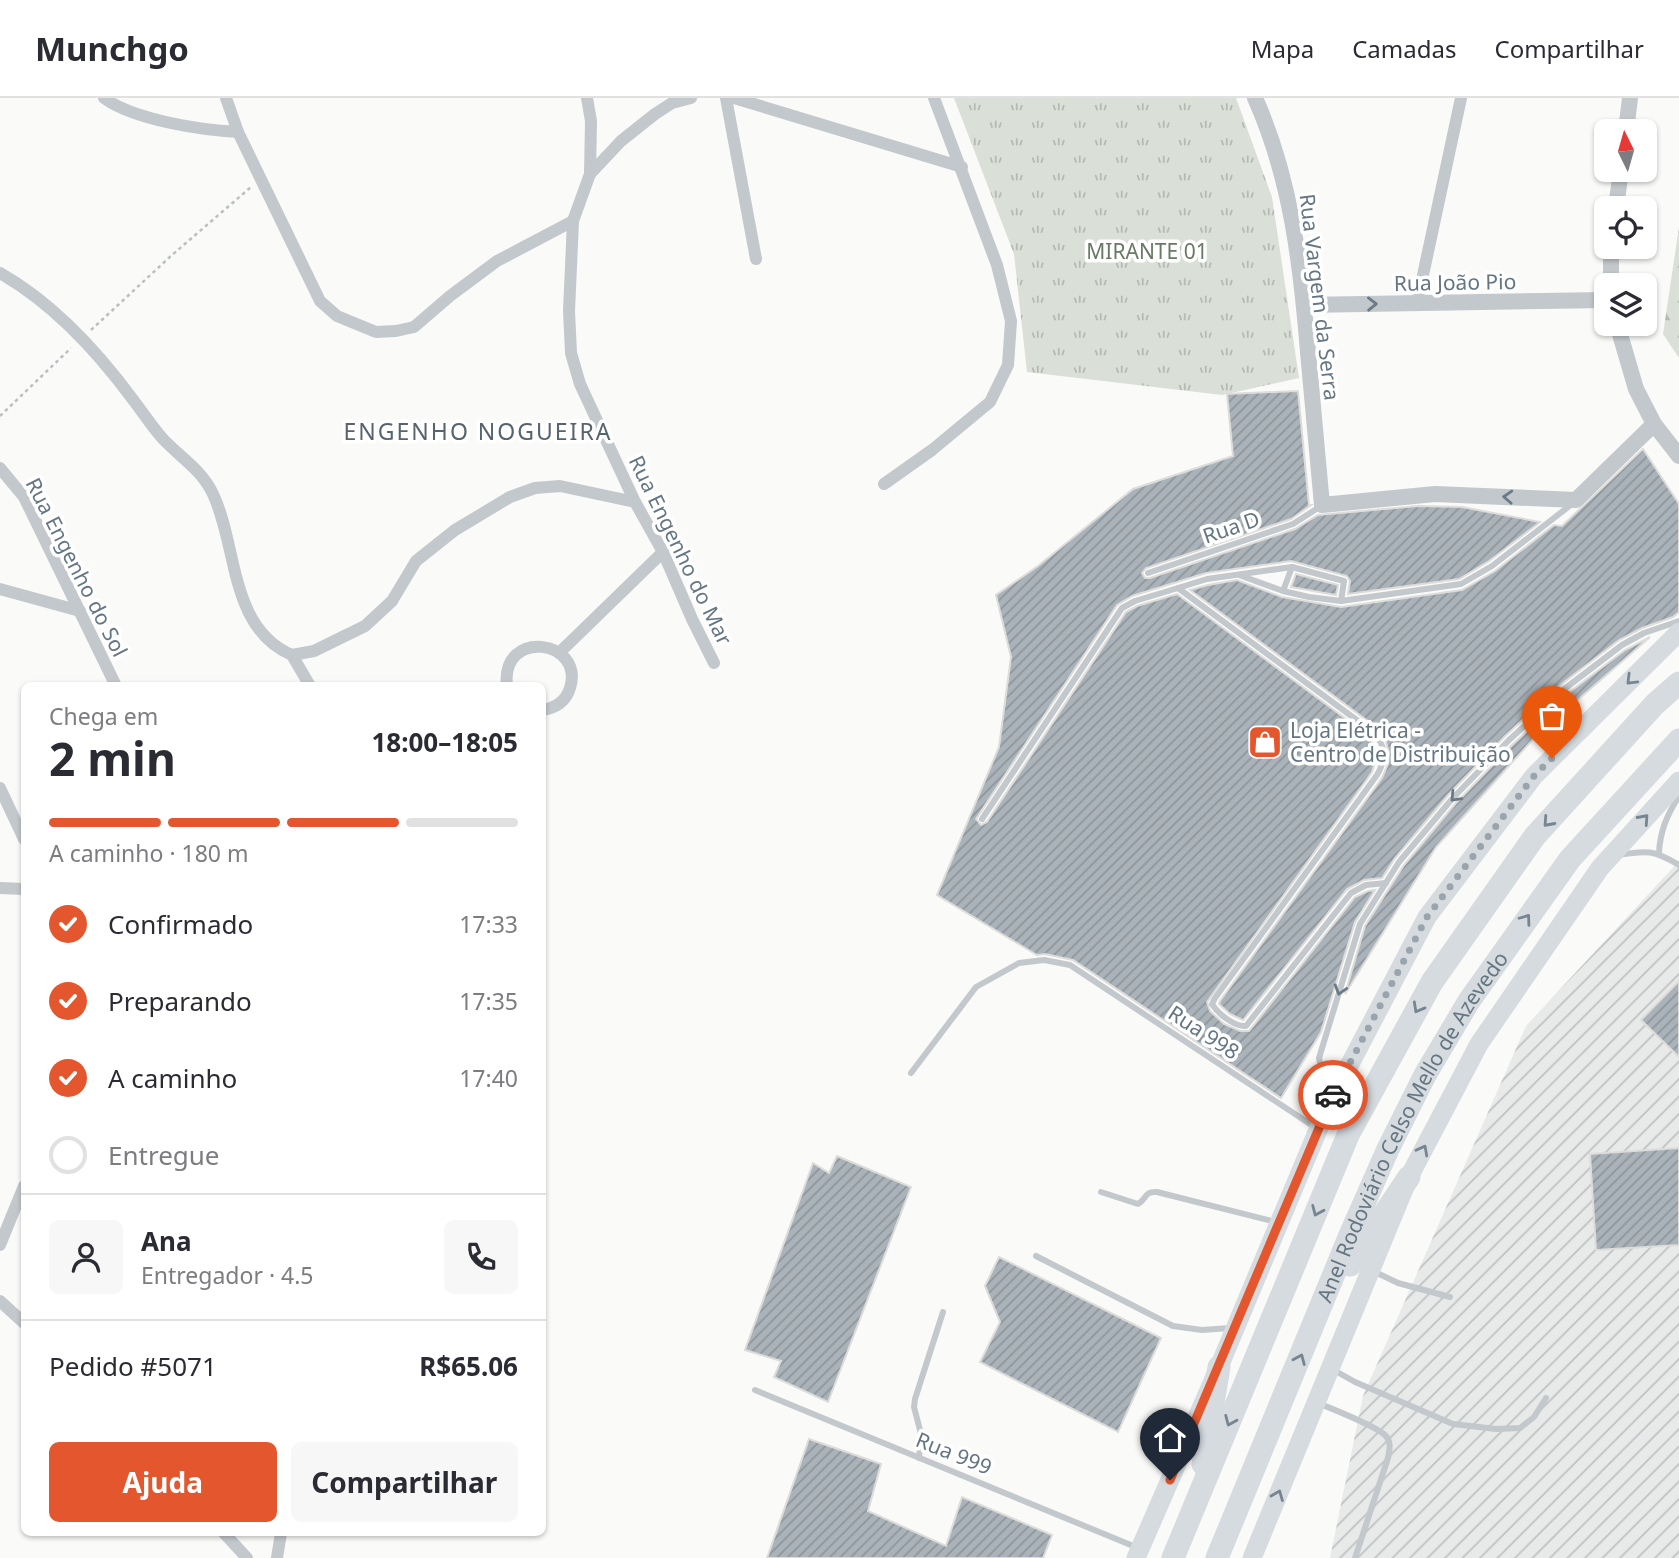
<!DOCTYPE html>
<html lang="pt">
<meta charset="utf-8">
<style>
:root{--surface:#fff;--page:#f7f7f7;--text:#2b2b33;--muted:#7c7c81;--line:#e1e1e2;--accent:#e4572e}
body{margin:0;font-family:"Noto Sans",sans-serif;background:var(--page);color:var(--text);height:100vh;display:flex;flex-direction:column;font-size:26px;white-space:nowrap}
*{box-sizing:border-box;margin:0}
p{font-size:23px;color:var(--muted)}
.icon{flex:none;width:38px;height:38px;fill:none;stroke:currentColor;stroke-width:2;stroke-linecap:round;stroke-linejoin:round}
.map{position:relative;flex:1;overflow:hidden}
.panel{position:absolute;left:21px;top:584px;width:525px;height:854px;display:flex;flex-direction:column;background:var(--surface);border-radius:10px;box-shadow:0 2px 5px #0004}
.panel>*{flex:none}
.needle{width:46px;rotate:355deg}
.buttons{position:absolute;left:1594px;top:21px;display:grid;gap:14px}
.buttons a{display:grid;place-items:center;width:63px;height:63px;border-radius:10px;background:var(--surface);box-shadow:0 2px 5px #0004;font-size:35px}
.pin{position:absolute;display:grid;place-items:center;width:60px;height:60px;color:#fff;margin:-72px -30px;border-radius:50% 50% 50% 0;rotate:-45deg;box-shadow:0 0 7px #0007}
.pin .icon{rotate:45deg}
.courier{position:absolute;display:grid;place-items:center;width:70px;height:70px;margin:-35px;border:5px solid #e4572e;border-radius:50%;background:#fff;color:#222;box-shadow:0 2px 9px #0007}
.summary em{font-style:normal;font-weight:700}
.summary div{display:flex;flex-direction:column-reverse}
.summary{display:flex;align-items:center;justify-content:space-between;height:119px;padding:0 28px}
h1{font-size:46px;font-weight:700;line-height:52px}
.bar{display:grid;grid-template-columns:repeat(4,1fr);gap:10px 7px;align-content:center;height:84px;padding:0 28px}
.bar i{height:9px;border-radius:5px;background:var(--line)}
.bar .on{background:var(--accent)}
.bar p{grid-column:span 4}
.line{display:flex;align-items:center;gap:18px;padding:0 28px;border-top:2px solid var(--line)}
.line div{flex:1}
.round{display:grid;place-items:center;flex:none;width:74px;height:74px;border-radius:10px;background:var(--page)}
ol{padding:0 28px;list-style:none}
li{display:flex;align-items:center;gap:21px;height:77px}
li p{margin-inline-start:auto}
li .icon{padding:7px;border-radius:50%;background:var(--accent);color:#fff;stroke-width:4}
li:last-child{color:var(--muted)}
li i{width:38px;height:38px;border:4px solid var(--line);border-radius:50%}
.action{display:flex;gap:14px;margin-top:auto;padding:14px 28px}
.action a{flex:1;height:80px;border-radius:10px;background:var(--accent);color:#fff;font-size:28px;font-weight:700;line-height:80px;text-align:center}
.action a+a{background:var(--page);color:var(--text)}
header{display:flex;align-items:center;gap:42px;box-sizing:border-box;height:98px;padding:0 35px;background:var(--surface);border-bottom:2px solid var(--line)}
header strong{font-size:33px}
nav{display:flex;gap:38px;margin-inline-start:auto;font-size:24px}
.map>svg:first-child{display:block}
</style>
<header>
<strong>Munchgo</strong>
<nav><a>Mapa</a><a>Camadas</a><a>Compartilhar</a></nav>
</header>
<div class="map">
<svg width="1679" height="1460" viewBox="0 0 1679 1460">
<defs>
<pattern id="industrial-furrows" width="10" height="10" patternUnits="userSpaceOnUse" patternTransform="scale(1.75)"><rect width="10" height="10" fill="#e8e9e9"/><path d="M-1 1l2-2M0 10L10 0M9 11l2-2" fill="none" stroke="#c0c1c2"/></pattern>
<pattern id="grass-tufts" width="24" height="20" patternUnits="userSpaceOnUse" patternTransform="scale(1.75)"><rect width="24" height="20" fill="#dadfd7"/><path d="M3 7l-1-3M5 7V3M7 7l1-3M15 17l-1-3M17 17v-4M19 17l1-3" fill="none" stroke="#b4b9b4"/></pattern>
<pattern id="forest-firs" width="22" height="20" patternUnits="userSpaceOnUse" patternTransform="scale(1.75)"><rect width="22" height="20" fill="#dadfd7"/><path d="M5 1l3.5 6h-7zM16 11l3.5 6h-7z" fill="#b4b9b4"/></pattern>
<pattern id="building-hatch" width="6" height="6" patternUnits="userSpaceOnUse" patternTransform="scale(1.75)"><rect width="6" height="6" fill="#aab3b9"/><path d="M-1 1l2-2M0 6l6-6M5 7l2-2" fill="none" stroke="#8e969c"/></pattern>
</defs>
<rect width="100%" height="100%" fill="#fafaf8"/>
<!-- industrial -->
<polygon fill="url(#industrial-furrows)" points="1679,763 1679,1460 1330,1460 1363,1298 1526,928"/>
<!-- grass -->
<polygon fill="url(#grass-tufts)" points="954,0 1236,0 1272,99 1299,280 1222,297 1027,274 1014,156"/>
<!-- forest -->
<polygon fill="url(#forest-firs)" points="1679,129 1679,260 1663,236"/>
<!-- building -->
<g fill="url(#building-hatch)" stroke="#dcdcda" stroke-width="2">
<polygon points="1298,293 1309,407 1311,407 1291,421 1146,470 1142,475 1145,480 1150,480 1295,431 1318,417 1418,408 1462,409 1540,424 1489,463 1459,481 1348,496 1350,483 1347,478 1291,463 1206,475 1132,498 1117,507 976,721 981,727 987,724 1126,514 1137,508 1177,496 1369,638 1378,655 1372,674 1207,904 1210,913 1224,926 1240,933 1249,933 1355,799 1368,793 1375,792 1355,824 1321,934 1281,1000 1073,862 1045,856 1037,857 937,797 999,649 1011,559 996,497 1038,468 1133,391 1233,358 1227,296"/>
<polygon points="1643,351 1679,406 1679,514 1673,519 1642,530 1619,542 1559,588 1504,639 1448,697 1395,760 1382,780 1364,782 1347,791 1243,922 1230,916 1219,906 1220,903 1382,680 1388,666 1389,654 1385,641 1376,629 1190,492 1208,487 1237,482 1282,499 1341,509 1462,492 1495,473 1554,427 1562,428"/>
<polygon points="1296,476 1338,487 1336,497 1291,489"/>
<polygon points="1650,539 1534,640 1436,749 1345,896 1365,828 1404,767 1456,705 1512,647 1567,596 1625,552"/>
<polygon points="1679,883 1679,959 1641,922"/>
<polygon points="1679,1050 1679,1147 1596,1152 1590,1056"/>
<polygon points="837,1058 911,1089 828,1304 774,1279 781,1263 745,1252 813,1065 829,1075"/>
<polygon points="999,1159 1161,1240 1118,1334 980,1264 1000,1224 985,1188"/>
<polygon points="809,1341 881,1366 868,1413 946,1448 962,1399 1052,1437 1043,1460 767,1460"/>
</g>
<g fill="none" stroke-linecap="round" stroke-linejoin="round">
<!-- path -->
<g stroke="#bbbfc2" stroke-width="2.5" stroke-dasharray="3.5 3.5" stroke-linecap="butt">
<polyline points="91,232 172,157 251,89"/>
<polyline points="0,318 71,250"/>
</g>
<!-- service -->
<g stroke="#c3c8cc" stroke-width="6">
<polyline points="1148,475 1293,426 1321,408"/>
<polyline points="1239,477 1283,493 1309,499 1341,503 1461,486 1492,468 1572,406"/>
<polyline points="1283,493 1292,469"/>
<path d="M 1341,503 L 1344,483 L 1292,469 L 1207,481 L 1178,490 L 1373,634 C 1386,648 1387,660 1377,677 L 1215,900 L 1212,906 C 1218,916 1235,929 1246,928 L 1351,795 L 1366,787 L 1386,785"/>
<polyline points="982,721 1122,510 1135,503 1178,490"/>
<path d="M 1659,755 C 1660,733 1667,717 1679,698"/>
<path d="M 1618,757 C 1647,752 1654,752 1679,767"/>
<polyline points="911,975 976,889 1019,865 1044,862 1070,867 1316,1030"/>
<polyline points="1326,1000 1319,960 1360,826 1399,764 1452,701 1508,643 1563,592 1622,547 1644,535 1679,523"/>
<path d="M 1101,1094 L 1138,1106 C 1147,1101 1144,1093 1157,1094 L 1276,1124"/>
<polyline points="1036,1158 1173,1228 1202,1232 1230,1230"/>
<polyline points="1373,1173 1398,1185 1450,1199"/>
<polyline points="1332,1271 1355,1284 1453,1326 1496,1331 1520,1330 1534,1319 1546,1300"/>
<polyline points="755,1292 1138,1450"/>
<path d="M 1318,1305 C 1332,1311 1377,1328 1386,1338 C 1392,1345 1389,1353 1388,1360 L 1355,1460"/>
<polyline points="919,1360 921,1336 914,1309 915,1301 943,1214"/>
</g>
<!-- minor -->
<g stroke="#c3c8cc" stroke-width="12">
<path d="M 104,0 C 134,22 201,32 238,34 L 320,203 L 337,218 L 376,234 L 396,233 L 414,229 L 450,198 L 497,163 L 573,123"/>
<polyline points="226,0 238,34"/>
<polyline points="587,0 591,23 590,76"/>
<polyline points="691,0 672,5 655,16 621,43 590,76 573,123 569,213 571,255 580,286 635,404 663,454 692,521 714,565"/>
<polyline points="726,0 756,161"/>
<polyline points="734,0 962,69"/>
<path d="M 0,175 C 53,205 98,254 134,303 C 144,316 152,329 163,341 C 180,359 202,372 213,396 C 238,449 229,530 292,557"/>
<polyline points="1417,205 1461,0"/>
<polyline points="0,370 24,399 116,588"/>
<polyline points="884,386 932,352 990,304 1008,267 1011,223 997,167 934,0"/>
<polyline points="0,491 80,513"/>
<polyline points="559,555 663,454"/>
<polyline points="292,557 314,553 365,528 392,503 416,463 455,432 510,399 535,390 560,388 635,404"/>
<polyline points="292,557 310,588"/>
<path d="M 507,588 C 500,530 585,541 570,590 C 566,603 556,610 542,612"/>
<polyline points="0,690 24,741"/>
<polyline points="0,790 24,791"/>
<polyline points="0,1147 24,1088"/>
<polyline points="0,1203 24,1225"/>
<polyline points="224,1435 247,1460"/>
<polyline points="277,1460 281,1435"/>
</g>
<!-- tertiary -->
<g stroke="#c3c8cc" stroke-width="16">
<path d="M 1255,0 C 1291,80 1301,167 1308,254 C 1313,305 1317,356 1322,407 L 1435,396 L 1576,402 L 1654,326"/>
<polyline points="1626,33 1630,0"/>
<polyline points="1616,110 1621,72"/>
<polyline points="1611,149 1611,187"/>
<polyline points="1304,207 1606,202"/>
<polyline points="1617,226 1636,291 1654,326 1679,358"/>
</g>
<!-- primary -->
<g stroke="#d6dbdf" stroke-width="19">
<polyline points="1136,1460 1219,1269 1328,1008 1427,819 1534,678 1679,534"/>
<polyline points="1252,1460 1409,1079 1479,946 1600,770 1679,683"/>
</g>
<!-- motorway -->
<g stroke="#d6dbdf" stroke-width="23">
<polyline points="1350,1167 1409,1079"/>
<polyline points="1203,1366 1219,1269"/>
<polyline points="1173,1460 1348,1037 1432,884 1535,738 1655,606 1679,585"/>
<path id="s1" d="M 1217,1460 L 1350,1137 L 1388,1051 L 1425,977 L 1469,903 L 1570,761 L 1679,642"/>
</g>
</g>
<!-- one-way arrows -->
<defs><path id="oneway-chevron" d="M-2-3.5L2.5 0L-2 3.5" fill="none" stroke-width="1.6" stroke-linecap="round" stroke-linejoin="round" transform="scale(1.75)"/></defs>
<g stroke="#6a7a87">
<use href="#oneway-chevron" transform="translate(1372 206) rotate(-1)"/>
<use href="#oneway-chevron" transform="translate(1508 399) rotate(-177)"/>
<use href="#oneway-chevron" transform="translate(1455 699) rotate(133)"/>
<use href="#oneway-chevron" transform="translate(1340 892) rotate(107)"/>
</g>
<g stroke="#768591">
<use href="#oneway-chevron" transform="translate(1631 582) rotate(135)"/>
<use href="#oneway-chevron" transform="translate(1644 721) rotate(-48)"/>
<use href="#oneway-chevron" transform="translate(1548 724) rotate(132)"/>
<use href="#oneway-chevron" transform="translate(1526 821) rotate(-54)"/>
<use href="#oneway-chevron" transform="translate(1418 910) rotate(119)"/>
<use href="#oneway-chevron" transform="translate(1423 1052) rotate(-62)"/>
<use href="#oneway-chevron" transform="translate(1317 1113) rotate(113)"/>
<use href="#oneway-chevron" transform="translate(1300 1261) rotate(-67)"/>
<use href="#oneway-chevron" transform="translate(1230 1323) rotate(113)"/>
<use href="#oneway-chevron" transform="translate(1278 1397) rotate(-68)"/>
</g>
<g fill="none" stroke-linecap="round" stroke-linejoin="round">
<!-- done -->
<polyline stroke="#99a4ac" stroke-width="7" stroke-dasharray="0 12.6" points="1333,997 1427,819 1534,678 1552,660"/>
<!-- route -->
<polyline stroke="#e4572e" stroke-width="9" points="1170,1382 1333,997"/>
</g>
<!-- icons -->
<defs>
<g id="shop-square" transform="scale(1.75)"><rect x="-9" y="-9" width="18" height="18" rx="4" fill="#e4572e" stroke="#fff"/><path d="M-5-2.5h2.3a2.7 3.5 0 0 1 5.4 0H5L5.5 6h-11ZM-1.5-2.5h3a1.5 2.3 0 0 0-3 0Z" fill="#fff"/></g>
</defs>
<g fill-rule="evenodd">
<use href="#shop-square" x="1265" y="644"/>
</g>
<g text-anchor="middle" dominant-baseline="central" stroke-width="7" stroke-linejoin="round" paint-order="stroke">
<!-- park labels -->
<g font-size="21" fill="#687a64" stroke="#fff">
<text x="1147" y="153">MIRANTE 01</text>
</g>
<!-- street labels -->
<g font-size="21" fill="#657683" stroke="#fff">
<text transform="translate(1455 184) rotate(-1)">Rua João Pio</text>
<text transform="translate(1320 199) rotate(83)">Rua Vargem da Serra</text>
<text transform="translate(1231 429) rotate(-19)">Rua D</text>
<text transform="translate(681 452) rotate(64)">Rua Engenho do Mar</text>
<text transform="translate(77 469) rotate(63)">Rua Engenho do Sol</text>
<text transform="translate(1204 934) rotate(33)">Rua 998</text>
<text stroke="none"><textPath href="#s1" startOffset="474">Anel Rodoviário Celso Mello de Azevedo</textPath></text>
<text transform="translate(954 1355) rotate(22)">Rua 999</text>
</g>
<!-- poi labels -->
<g font-size="21" fill="#657683" stroke="#fff" text-anchor="start">
<text x="1290" y="632">Loja Elétrica -<tspan x="1290" dy="24">Centro de Distribuição</tspan></text>
</g>
<!-- neighbourhood labels -->
<g font-size="23" letter-spacing="2" fill="#57646e" stroke="#fff">
<text x="478" y="333">ENGENHO NOGUEIRA</text>
</g>
</g>
</svg>
<div class="buttons">
<a><svg class="needle" viewBox="-14 -14 28 28"><path d="M0-13l5 13h-10z" fill="#e53935"/><path d="M0 13l5-13h-10z" fill="#7c7c81"/></svg></a>
<a><svg class="icon" aria-label="locate" viewBox="0 0 24 24"><circle cx="12" cy="12" r="6"/><path d="M12 2v4M12 18v4M2 12h4M18 12h4"/></svg></a>
<a><svg class="icon" aria-label="layers" viewBox="0 0 24 24"><path d="M12 4l9 5-9 5-9-5zM3 14l9 5 9-5"/></svg></a>
</div>
<div class="pin" style="left:1552px;top:660px;background:#ea580c"><svg class="icon" aria-label="bag" viewBox="0 0 24 24"><path d="M5 8h14l-1 12H6zM9 8a3 3 0 0 1 6 0"/></svg></div>
<div class="pin" style="left:1170px;top:1382px;background:#1f2937"><svg class="icon" aria-label="home" viewBox="0 0 24 24"><path d="M3 11l9-7 9 7M6 9v11h12V9"/></svg></div>
<div class="courier" style="left:1333px;top:997px"><svg class="icon" aria-label="car" viewBox="0 0 24 24"><path d="M5 17H2v-5l4-1 3-4h7l3 4 3 1v5h-3M9 17h6M6 11h13"/><circle cx="7" cy="17" r="2"/><circle cx="17" cy="17" r="2"/></svg></div>
<section class="panel">
<div class="summary"><div><h1>2 min</h1><p>Chega em</p></div><em>18:00–18:05</em></div>
<div class="bar"><i class="on"></i><i class="on"></i><i class="on"></i><i></i><p>A caminho · 180 m</p></div>
<ol>
<li><svg class="icon" aria-label="check" viewBox="0 0 24 24"><path d="M5 12l5 5 9-10"/></svg>Confirmado<p>17:33</p></li>
<li><svg class="icon" aria-label="check" viewBox="0 0 24 24"><path d="M5 12l5 5 9-10"/></svg>Preparando<p>17:35</p></li>
<li><svg class="icon" aria-label="check" viewBox="0 0 24 24"><path d="M5 12l5 5 9-10"/></svg>A caminho<p>17:40</p></li>
<li><i></i>Entregue</li>
</ol>
<div class="line" style="height:126px"><a class="round"><svg class="icon" aria-label="person" viewBox="0 0 24 24"><circle cx="12" cy="8" r="4"/><path d="M4 21q1-7 8-7t8 7"/></svg></a><div><b>Ana</b><p>Entregador · 4.5</p></div><a class="round"><svg class="icon" aria-label="phone" viewBox="0 0 24 24"><path d="M5 4h4l2 5-3 2q2 4 5 5l2-3 5 2v4C11 20 4 13 5 4z"/></svg></a></div>
<div class="line" style="height:91px"><div>Pedido #5071</div><b>R$65.06</b></div>
<div class="action"><a>Ajuda</a><a>Compartilhar</a></div>
</section>
</div>
